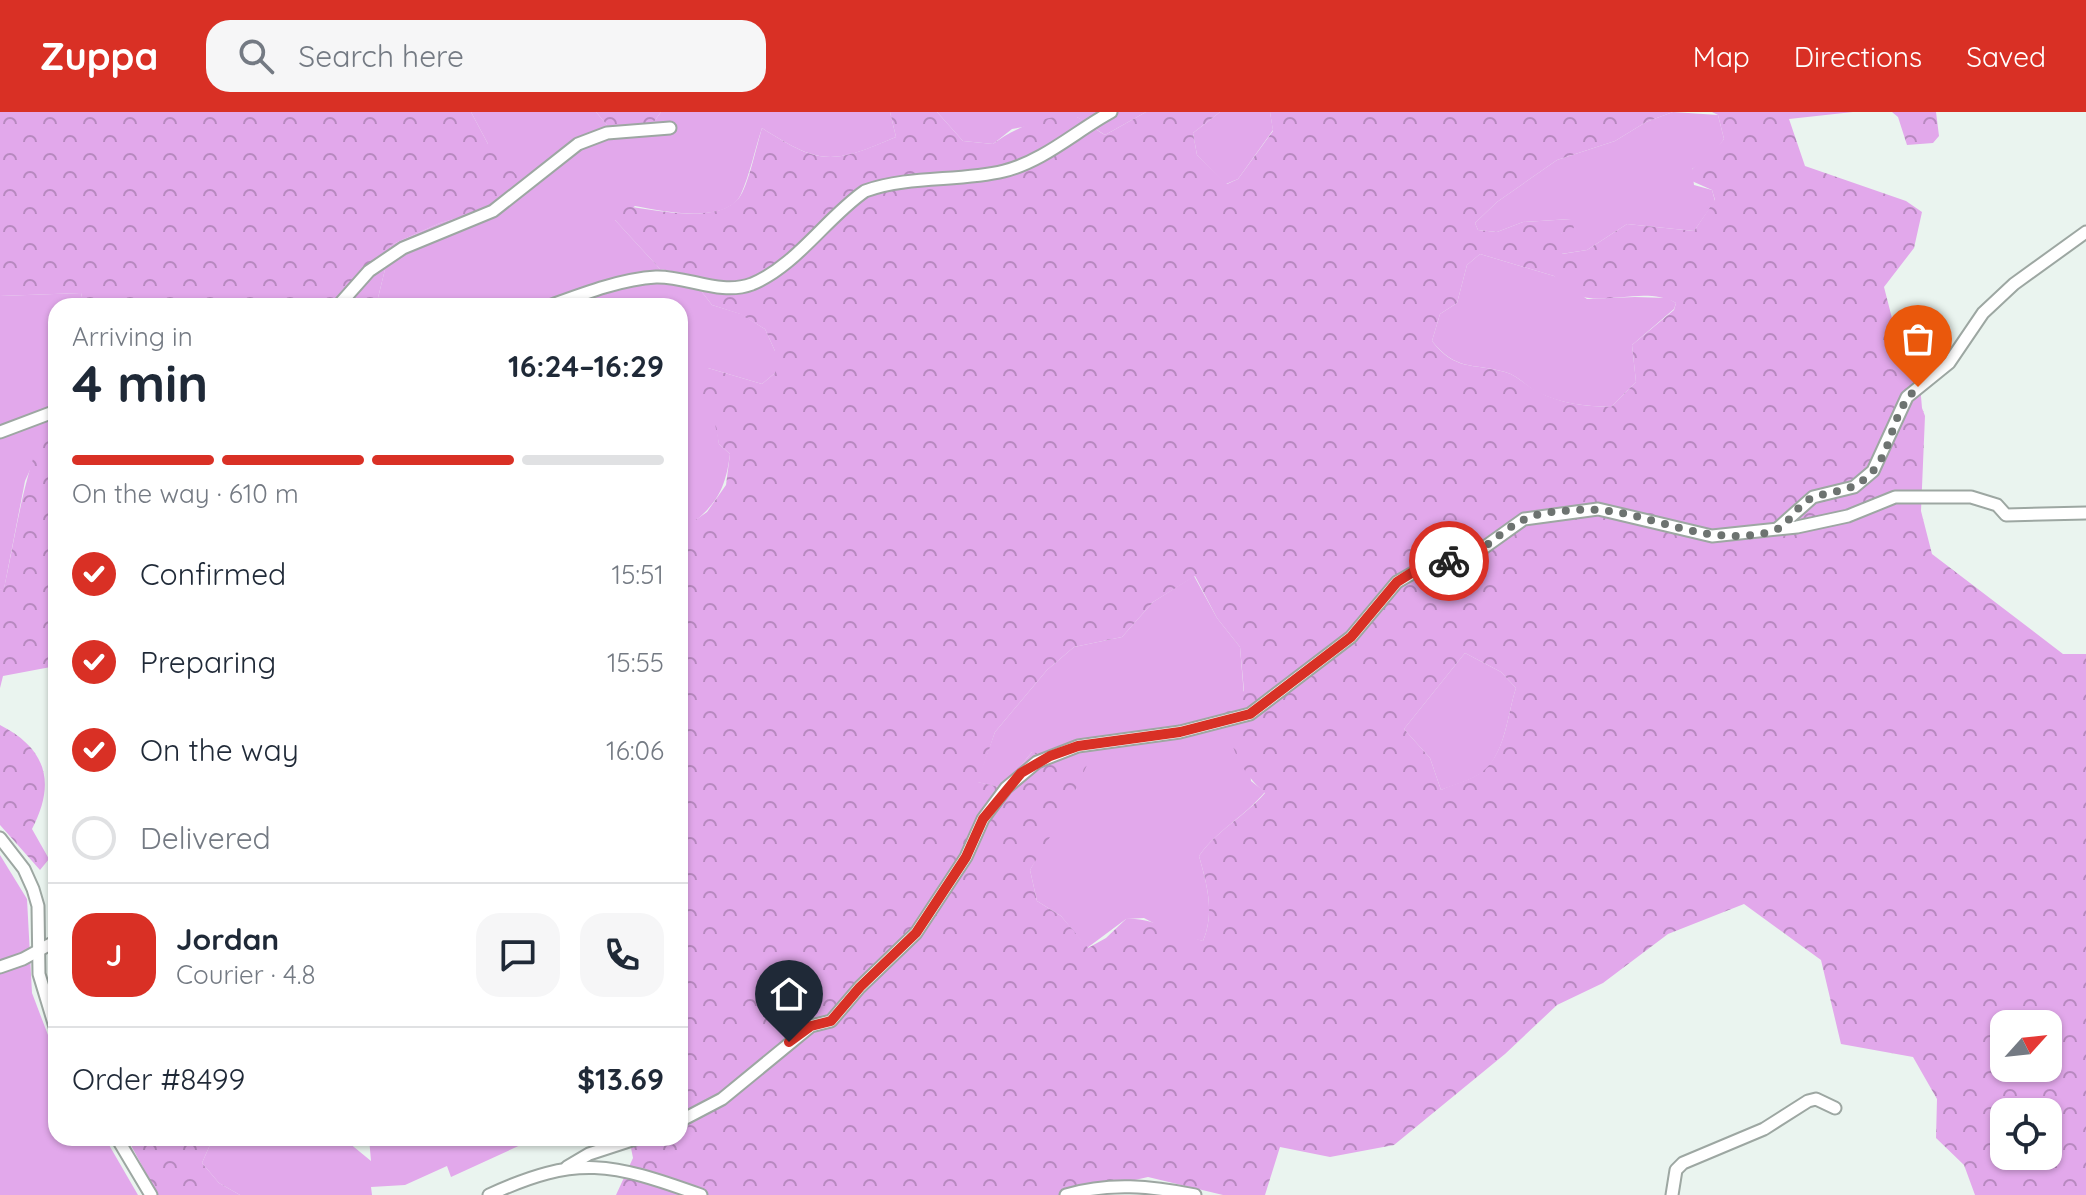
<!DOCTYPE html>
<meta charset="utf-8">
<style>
:root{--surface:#fff;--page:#f6f6f7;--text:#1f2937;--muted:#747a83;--line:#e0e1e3;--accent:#d93025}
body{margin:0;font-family:Quicksand,sans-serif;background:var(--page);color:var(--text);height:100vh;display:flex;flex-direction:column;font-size:30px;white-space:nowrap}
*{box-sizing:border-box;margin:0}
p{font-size:26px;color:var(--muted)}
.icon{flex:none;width:44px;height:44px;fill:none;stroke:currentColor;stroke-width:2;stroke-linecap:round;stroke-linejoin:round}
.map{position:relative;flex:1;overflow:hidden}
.details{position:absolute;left:48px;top:186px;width:640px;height:848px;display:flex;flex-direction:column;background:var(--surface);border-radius:24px;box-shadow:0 2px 6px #0004}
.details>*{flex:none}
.needle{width:52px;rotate:63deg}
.tools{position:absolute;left:1990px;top:898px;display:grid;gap:16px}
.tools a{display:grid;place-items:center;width:72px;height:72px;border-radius:16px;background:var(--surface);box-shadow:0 2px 6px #0004;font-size:40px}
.pin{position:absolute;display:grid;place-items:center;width:68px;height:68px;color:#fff;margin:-82px -34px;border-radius:50% 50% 50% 0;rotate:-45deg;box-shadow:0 0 8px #0007}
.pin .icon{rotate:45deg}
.courier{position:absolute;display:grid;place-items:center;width:80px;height:80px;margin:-40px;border:6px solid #d93025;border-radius:50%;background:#fff;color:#222;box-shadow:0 2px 10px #0007}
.head em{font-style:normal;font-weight:700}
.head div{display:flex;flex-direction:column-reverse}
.head{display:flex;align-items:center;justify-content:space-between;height:136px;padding:0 24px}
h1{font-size:52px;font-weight:700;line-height:60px}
.bar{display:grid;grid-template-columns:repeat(4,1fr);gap:12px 8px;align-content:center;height:96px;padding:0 24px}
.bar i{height:10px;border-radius:6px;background:var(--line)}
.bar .selected{background:var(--accent)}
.bar p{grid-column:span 4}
.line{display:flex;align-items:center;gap:20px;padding:0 24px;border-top:2px solid var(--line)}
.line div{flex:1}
.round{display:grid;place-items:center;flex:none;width:84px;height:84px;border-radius:24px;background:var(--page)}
ol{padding:0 24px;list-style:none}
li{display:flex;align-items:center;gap:24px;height:88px}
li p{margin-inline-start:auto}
li .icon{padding:8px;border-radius:50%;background:var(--accent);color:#fff;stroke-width:4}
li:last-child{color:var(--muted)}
li i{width:44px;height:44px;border:4px solid var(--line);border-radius:50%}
header{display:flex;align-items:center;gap:48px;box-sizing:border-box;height:112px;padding:0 40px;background:var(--accent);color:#fff}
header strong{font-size:38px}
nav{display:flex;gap:44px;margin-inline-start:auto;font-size:28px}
.search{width:560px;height:72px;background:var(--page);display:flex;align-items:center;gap:20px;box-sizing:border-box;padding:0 28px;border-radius:24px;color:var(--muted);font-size:30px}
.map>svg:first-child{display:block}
</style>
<header>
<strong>Zuppa</strong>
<div class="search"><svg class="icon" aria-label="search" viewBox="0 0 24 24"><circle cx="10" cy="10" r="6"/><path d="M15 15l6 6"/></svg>Search here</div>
<nav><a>Map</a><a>Directions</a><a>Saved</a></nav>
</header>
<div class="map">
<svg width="2086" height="1083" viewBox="0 0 2086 1083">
<defs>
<pattern id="forest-crowns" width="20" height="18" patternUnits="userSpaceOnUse" patternTransform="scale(2)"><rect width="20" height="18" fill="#e2a8eb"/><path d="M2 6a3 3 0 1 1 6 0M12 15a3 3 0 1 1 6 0" fill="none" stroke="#b789bf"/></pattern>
</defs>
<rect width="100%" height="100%" fill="#eaf4ef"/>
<!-- grass -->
<g fill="#e2a8eb">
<path d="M 471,0 L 596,0 L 607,13 L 651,14 L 661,0 L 890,0 L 896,25 C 833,52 821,54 762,16 C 755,37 750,62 741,82 C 727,113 661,99 635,94 L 615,108 L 660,157 L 688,162 L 712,193 L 741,202 L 765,217 L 775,239 L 775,261 L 762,272 L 708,256 L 719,332 L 730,342 C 725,381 715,394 684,418 L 680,419 L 680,194 L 376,194 L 391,133 L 440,111 L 479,100 L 488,32 Z"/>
<polygon points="937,0 1146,0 1105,23 1077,5 1012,17 993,32 963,29"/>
<polygon points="1220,0 1270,0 1273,18 1238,67 1226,72 1197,43 1193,21"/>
<polygon points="1673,0 1718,3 1724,27 1711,45 1692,57 1694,73 1712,78 1715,89 1694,119 1627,112 1587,138 1561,142 1561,122 1571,107 1523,110 1497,120 1478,118 1475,111 1497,90 1557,48 1615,29 1646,10"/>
<path d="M 1480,142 L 1554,164 L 1587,187 L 1635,185 L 1667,186 L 1676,191 L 1674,197 L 1632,233 L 1636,270 L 1611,295 C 1585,294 1561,292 1537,280 C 1526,274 1517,263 1505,260 C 1472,251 1456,259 1432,229 L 1440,202 L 1457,191 L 1467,153 Z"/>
<polygon points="81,181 84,194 56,194 56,301 25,369 4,477 0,478 0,184"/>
<path d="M 1194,464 L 1217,506 L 1240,535 L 1251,669 L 1265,680 C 1244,705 1217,718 1199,744 C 1207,773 1215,800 1203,829 L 1174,822 L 1144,806 L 1126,807 L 1087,836 L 1061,804 L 1037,789 L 1030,758 L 1045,731 L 1032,640 L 1003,676 L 977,670 L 995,620 L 1047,558 L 1074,535 L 1122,525 L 1153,490 Z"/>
<path d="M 1465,541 L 1501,560 L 1516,576 C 1507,603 1506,640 1483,660 C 1472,668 1453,673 1441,678 L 1430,646 L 1404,617 Z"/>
<polygon points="0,743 27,787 32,881 56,944 56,1026 105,1026 138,1083 0,1083"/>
<polygon points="213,1026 343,1026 371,1049 369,1026 536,1026 451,1065 447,1054 405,1073 371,1075 372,1083 240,1083 219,1071 202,1051"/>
</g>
<!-- forest -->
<g fill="url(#forest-crowns)" fill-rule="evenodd">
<polygon points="0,0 471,0 488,32 521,68 479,100 440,111 391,133 376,194 84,194 81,181 0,184"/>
<polygon points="596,0 661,0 651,14 607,13"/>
<path d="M 890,0 L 937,0 L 963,29 L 993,32 C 1012,17 1051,0 1077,5 C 1086,9 1096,18 1105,23 L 1146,0 L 1220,0 L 1193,21 L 1197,43 L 1227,72 L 1238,67 L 1273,19 L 1270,0 L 1673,0 L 1646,10 L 1615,29 L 1557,48 L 1497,90 L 1475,111 L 1478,118 L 1497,120 L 1523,110 L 1571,107 L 1574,116 L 1561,122 L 1562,142 L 1587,138 L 1627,112 L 1694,119 L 1715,88 L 1712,78 L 1685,66 C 1695,51 1712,43 1724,27 L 1718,3 L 1712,0 L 1853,0 L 1789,7 L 1805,54 L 1906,89 L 1922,100 L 1914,136 L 1884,175 L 1894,214 L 1916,226 L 1922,296 L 1925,304 L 1921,399 L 1932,442 L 2063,542 L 2086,542 L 2086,1083 L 1975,1083 L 1964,1053 L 1936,1026 L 1937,987 L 1913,945 L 1841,932 L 1821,848 L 1744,792 L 1668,822 L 1603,871 L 1557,893 L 1505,942 L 1394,1033 L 1330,1045 L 1280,1035 L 1265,1083 L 1223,1083 L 1148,1065 L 1069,1083 L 616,1083 L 633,1046 L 629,1026 L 680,1026 L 680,419 L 707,400 L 726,373 L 730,342 L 719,332 L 712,297 L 701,291 L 708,256 L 762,272 L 775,261 L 775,239 L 765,217 L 740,202 L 712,193 L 688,162 L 660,157 L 615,108 L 614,93 C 647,95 715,115 739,86 C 748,75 757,32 762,16 C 821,54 832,52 896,25 ZM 1480,142 L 1554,164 C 1584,209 1636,169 1676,191 L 1674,198 L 1632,233 L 1636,270 L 1611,295 C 1585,294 1560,292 1537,279 C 1526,274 1517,263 1505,260 C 1472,251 1455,259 1432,229 L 1440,202 L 1457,191 L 1467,153 ZM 1195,464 L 1217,506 L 1240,535 L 1244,579 L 1222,594 C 1230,629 1236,656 1265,681 C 1244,705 1217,718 1199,744 C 1207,773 1215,800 1203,829 C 1177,822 1152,805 1126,807 L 1106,826 L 1088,836 L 1061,804 L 1037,789 L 1030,758 L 1065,700 L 1087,653 L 1032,640 L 1003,676 L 978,670 L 995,620 L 1047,558 L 1074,535 L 1122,525 L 1153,490 ZM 1465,541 L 1501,560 L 1516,576 C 1507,603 1506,640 1483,659 C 1472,668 1453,672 1441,678 L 1430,646 L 1404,617 ZM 2004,912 L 2048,912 L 2048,956 L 2004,956 ZM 2004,1000 L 2048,1000 L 2048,1044 L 2004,1044 Z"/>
<polygon points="1892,0 1936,0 1939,24 1933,31 1907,33 1898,5"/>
<path d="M 56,301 L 56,554 L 3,564 L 0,576 L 0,478 L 4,476 C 14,434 28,329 56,301 Z"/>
<path d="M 0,613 C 47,637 56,671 32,717 L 49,747 L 40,758 L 0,713 Z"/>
<polygon points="127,1026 213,1026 202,1051 219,1071 240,1083 158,1083"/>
</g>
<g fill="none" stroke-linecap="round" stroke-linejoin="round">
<!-- street casing -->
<g stroke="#9da7a2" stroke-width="15">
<g id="street">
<polyline points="338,194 369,159 403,136 493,99 578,32 607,21 670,16"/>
<path d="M 549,194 C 582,182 621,167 656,165 C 688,164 720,184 752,172 C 796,154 826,106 865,79 C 910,63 959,70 1004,59 C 1044,49 1076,19 1111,0"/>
<polyline points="0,320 56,299"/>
<polyline points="1778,416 1813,385 1854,375 1873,359 1907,285 1949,251 1983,201 2014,172 2086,120"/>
<polyline points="0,726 24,757 33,777 38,794 39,862 56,918"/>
<polyline points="0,855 23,847 56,829"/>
<polyline points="680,1009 722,987 811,914 831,909 860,875 916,821 966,745 983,707 1006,676 1037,650 1078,634 1180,620 1250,602 1351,525 1397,470 1427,453 1475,442 1524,407 1598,397 1712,424 1797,415 1848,404 1895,385 1971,385 1997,393 2006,403 2086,401"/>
<polyline points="117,1026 151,1083"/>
<polyline points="567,1055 589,1042 638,1026"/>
<path d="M 489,1083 C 578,1042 611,1051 701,1083"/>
<path d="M 1066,1083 C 1109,1070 1151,1074 1195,1083"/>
<polyline points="1672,1083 1676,1058 1683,1051 1764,1017 1808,989 1816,987 1835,996"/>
</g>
</g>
<!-- street -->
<use href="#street" stroke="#fff" stroke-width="11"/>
</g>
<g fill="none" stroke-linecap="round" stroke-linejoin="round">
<!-- done -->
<path stroke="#6d7370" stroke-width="8" stroke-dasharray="0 14.4" d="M 1449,449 C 1482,445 1496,421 1523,408 C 1539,400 1559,399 1577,398 C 1644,393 1695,437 1770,420 C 1789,416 1795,393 1812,386 C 1834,377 1852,382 1872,360 C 1894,336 1890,300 1918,275"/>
<!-- route -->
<polyline stroke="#d93025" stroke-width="10" points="789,930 811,914 831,909 860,875 916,821 966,745 983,707 1021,661 1050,644 1078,634 1180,620 1250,602 1351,525 1397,470 1416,458 1449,449"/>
</g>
</svg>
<div class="tools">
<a><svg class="needle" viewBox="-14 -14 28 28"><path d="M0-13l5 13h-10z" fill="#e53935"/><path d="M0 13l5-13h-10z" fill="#747a83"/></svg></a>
<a><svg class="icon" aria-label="locate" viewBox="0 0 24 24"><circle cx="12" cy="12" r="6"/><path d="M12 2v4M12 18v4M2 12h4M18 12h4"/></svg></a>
</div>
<div class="pin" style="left:1918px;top:275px;background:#ea580c"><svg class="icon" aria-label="bag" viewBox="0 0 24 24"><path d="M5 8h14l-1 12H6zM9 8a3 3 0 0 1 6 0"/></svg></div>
<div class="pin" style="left:789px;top:930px;background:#1f2937"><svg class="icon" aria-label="home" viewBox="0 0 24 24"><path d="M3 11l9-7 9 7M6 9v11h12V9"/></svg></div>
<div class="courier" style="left:1449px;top:449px"><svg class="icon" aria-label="bike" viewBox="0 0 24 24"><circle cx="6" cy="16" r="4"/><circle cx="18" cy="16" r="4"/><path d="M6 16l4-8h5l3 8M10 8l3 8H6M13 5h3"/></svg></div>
<section class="details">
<div class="head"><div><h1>4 min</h1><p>Arriving in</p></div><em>16:24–16:29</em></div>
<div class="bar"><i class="selected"></i><i class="selected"></i><i class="selected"></i><i></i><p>On the way · 610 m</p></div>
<ol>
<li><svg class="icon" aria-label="check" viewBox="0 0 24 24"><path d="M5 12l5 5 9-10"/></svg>Confirmed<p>15:51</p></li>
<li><svg class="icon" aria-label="check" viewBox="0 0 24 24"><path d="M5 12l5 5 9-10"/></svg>Preparing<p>15:55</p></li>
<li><svg class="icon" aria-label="check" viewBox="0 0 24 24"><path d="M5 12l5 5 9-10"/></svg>On the way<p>16:06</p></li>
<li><i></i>Delivered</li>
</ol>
<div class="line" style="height:144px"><b class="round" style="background:var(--accent);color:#fff">J</b><div><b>Jordan</b><p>Courier · 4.8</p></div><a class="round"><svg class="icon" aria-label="chat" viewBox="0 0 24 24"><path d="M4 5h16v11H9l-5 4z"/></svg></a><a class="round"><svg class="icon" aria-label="phone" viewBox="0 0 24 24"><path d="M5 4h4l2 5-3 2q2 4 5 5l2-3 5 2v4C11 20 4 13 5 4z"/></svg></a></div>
<div class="line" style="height:104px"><div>Order #8499</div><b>$13.69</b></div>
</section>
</div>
